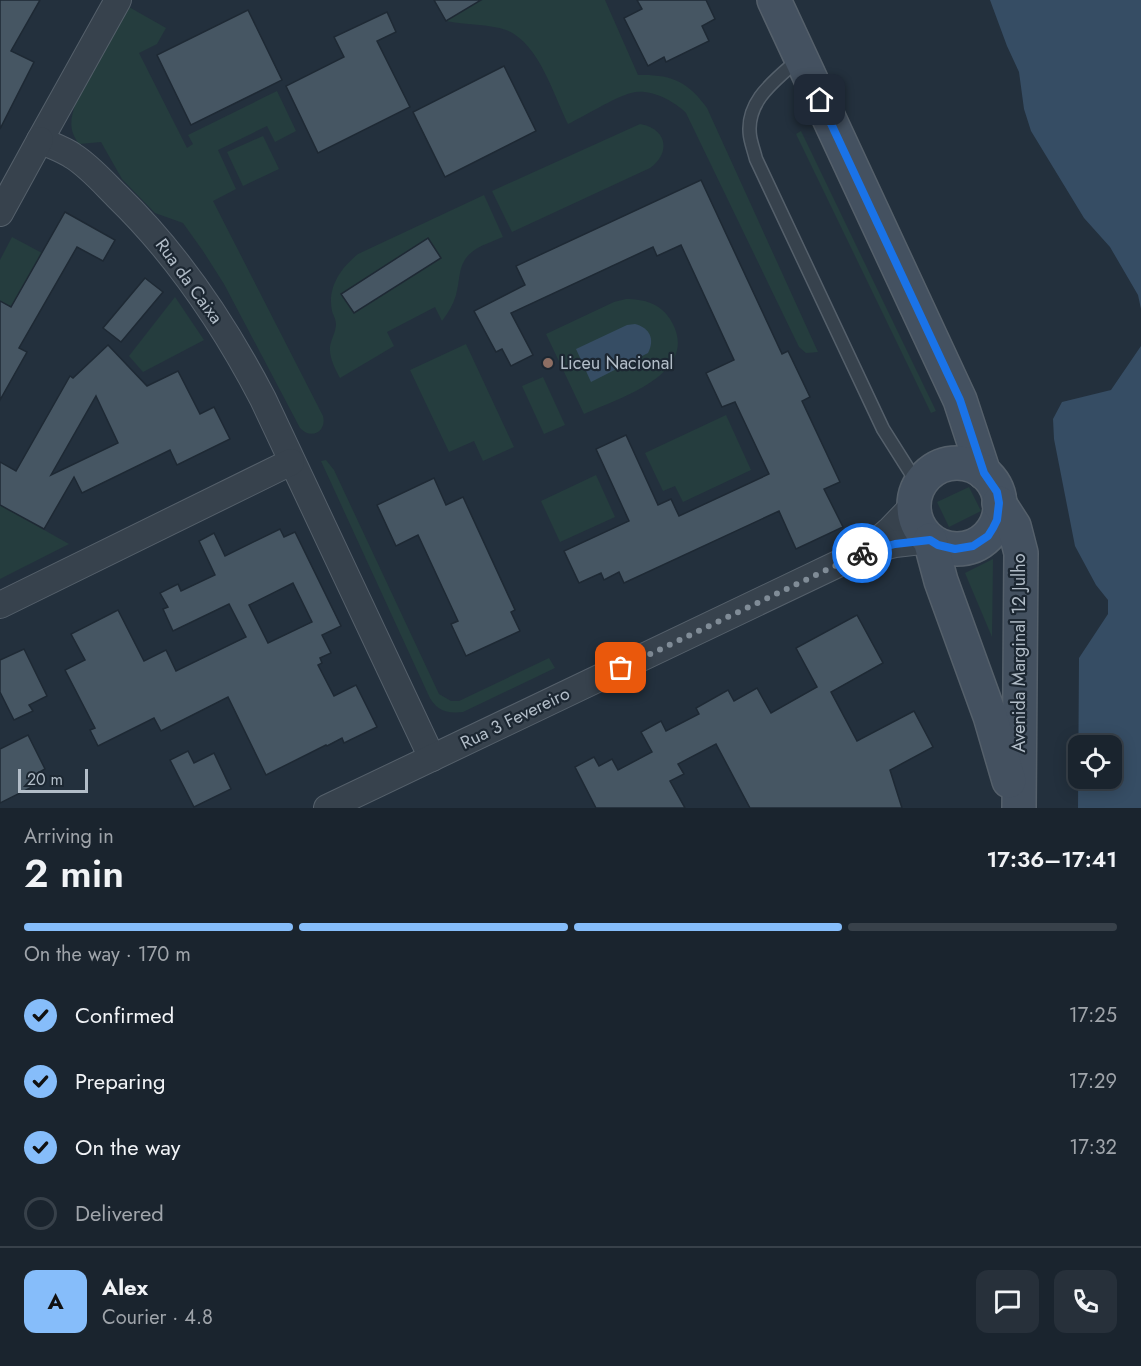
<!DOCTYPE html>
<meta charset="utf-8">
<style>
:root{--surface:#1a242e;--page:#27303a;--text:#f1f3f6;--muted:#9fa4aa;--line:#38414a;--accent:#86bdfa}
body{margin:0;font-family:Jost,sans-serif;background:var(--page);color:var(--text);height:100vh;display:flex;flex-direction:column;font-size:22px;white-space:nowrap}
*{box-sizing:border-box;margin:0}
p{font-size:20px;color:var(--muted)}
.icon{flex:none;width:33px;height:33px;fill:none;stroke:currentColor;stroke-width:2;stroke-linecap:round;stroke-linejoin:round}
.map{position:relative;height:808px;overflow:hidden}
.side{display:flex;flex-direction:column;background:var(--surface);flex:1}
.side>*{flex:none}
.controls{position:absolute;left:1068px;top:735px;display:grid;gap:12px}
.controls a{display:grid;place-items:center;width:54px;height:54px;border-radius:12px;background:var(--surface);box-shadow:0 3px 15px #0003,0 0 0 2px var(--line);font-size:30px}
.scale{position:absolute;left:18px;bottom:15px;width:70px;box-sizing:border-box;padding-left:6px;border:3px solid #b2bdc8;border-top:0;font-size:16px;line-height:21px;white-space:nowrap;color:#b2bdc8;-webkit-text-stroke:4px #1c2732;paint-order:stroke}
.pin{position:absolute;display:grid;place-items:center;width:51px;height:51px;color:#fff;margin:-26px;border-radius:12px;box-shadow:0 3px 9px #0006}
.courier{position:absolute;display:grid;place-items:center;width:60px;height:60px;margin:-30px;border:4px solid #1a73e8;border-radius:50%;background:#fff;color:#222;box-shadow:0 2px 8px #0007}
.head em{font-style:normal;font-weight:600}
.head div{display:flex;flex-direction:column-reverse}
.head{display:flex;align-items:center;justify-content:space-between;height:102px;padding:0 24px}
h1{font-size:39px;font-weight:600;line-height:45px}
.bar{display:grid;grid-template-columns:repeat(4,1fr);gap:9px 6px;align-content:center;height:72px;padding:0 24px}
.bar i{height:8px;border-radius:4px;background:var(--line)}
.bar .on{background:var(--accent)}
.bar p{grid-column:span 4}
.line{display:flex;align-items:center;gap:15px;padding:0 24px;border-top:2px solid var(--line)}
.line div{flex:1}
.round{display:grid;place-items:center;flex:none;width:63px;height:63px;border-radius:12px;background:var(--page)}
ol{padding:0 24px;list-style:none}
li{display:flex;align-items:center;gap:18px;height:66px}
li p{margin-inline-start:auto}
li .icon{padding:6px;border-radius:50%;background:var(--accent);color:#111;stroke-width:4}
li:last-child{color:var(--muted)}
li i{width:33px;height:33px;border:3px solid var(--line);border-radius:50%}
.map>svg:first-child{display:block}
</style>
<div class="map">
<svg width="1141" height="808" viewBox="0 0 1141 808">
<rect width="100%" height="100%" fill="#23303d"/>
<!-- green -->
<g fill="#253d3e">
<path d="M 477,0 L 605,0 L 638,75 C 670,74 688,81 707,108 L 818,352 L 806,353 L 799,347 L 686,113 C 673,100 649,88 631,93 C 613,98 585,116 568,124 C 553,94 539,43 506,30 C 490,24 464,25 446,21 L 477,2 Z"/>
<path d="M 129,7 L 166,28 L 157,44 L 139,53 L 187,148 L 193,144 L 188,135 L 277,91 L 296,131 L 275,142 L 267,126 L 218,150 L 236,189 L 213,201 L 323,416 C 327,432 311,440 300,428 L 224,284 L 203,251 L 183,223 L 155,213 L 122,179 L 101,142 L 79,144 C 69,130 70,121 75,105 Z"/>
<path d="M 640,124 C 666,128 672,152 650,168 L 512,232 L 492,191 Z"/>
<polygon points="801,131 936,411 931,413 796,134"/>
<polygon points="263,136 279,169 243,186 227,152"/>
<path d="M 484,195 L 503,237 C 494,241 484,244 476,249 C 457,261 461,277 456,295 C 453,305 448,313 442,321 L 435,307 L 387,332 L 394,346 L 340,378 C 335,369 329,357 330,347 C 331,339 336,332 336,324 C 336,319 333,315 332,311 C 327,287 341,268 358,254 Z"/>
<polygon points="12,237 42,253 11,307 0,301 0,260"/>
<polygon points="175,297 204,340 143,372 129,356"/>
<path d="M 626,299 C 643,299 660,303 670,319 C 704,373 619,398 584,414 L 546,334 L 614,302 Z"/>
<polygon points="466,344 514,447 483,461 474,441 449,452 410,370"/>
<polygon points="543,377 565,425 544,434 522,386"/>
<polygon points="726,415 751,470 683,502 675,486 663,491 645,453"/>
<path d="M 326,460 L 334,470 L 439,694 L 451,701 L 459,701 L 549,658 L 555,668 L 463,712 C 446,714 435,710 428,694 L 321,461 Z"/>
<polygon points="596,475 615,517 560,542 541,501"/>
<polygon points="969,487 981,511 949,527 937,502"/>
<polygon points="0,505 69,544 0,579"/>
<polygon points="993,559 992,637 965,573"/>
</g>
<!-- water -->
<g fill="#364d64" fill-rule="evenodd">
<polygon points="990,0 1141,0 1141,309 1138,295 1110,247 1084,218 1031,131 1024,109 1019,72 1007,46"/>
<path d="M 635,324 C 650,328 655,339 648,353 L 591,382 L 576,349 L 627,325 Z"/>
<path d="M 1141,346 L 1141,808 L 1078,808 L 1079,658 L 1108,614 L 1108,600 L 1096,585 L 1075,546 L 1054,439 L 1053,419 L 1062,402 L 1111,390 ZM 1078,746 L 1112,746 L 1112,778 L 1078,778 Z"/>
</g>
<!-- building -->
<g fill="#465663" stroke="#1e2934" stroke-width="1.5" fill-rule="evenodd">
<polygon points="0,0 40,0 11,51 34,62 0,129"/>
<polygon points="434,0 481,0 446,21"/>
<polygon points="637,0 706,0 715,19 702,26 709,41 666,62 664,57 648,66 624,18 642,9"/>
<polygon points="248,10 282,80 191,125 157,55"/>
<polygon points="387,12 396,32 377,41 410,107 318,153 286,86 344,57 334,37"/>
<polygon points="504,66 536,131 445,177 413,112"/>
<polygon points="701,180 782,354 788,351 810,397 802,401 840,482 824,489 843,527 796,549 779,511 624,583 619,572 604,580 601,573 579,583 564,551 629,521 596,449 626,435 658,505 671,499 679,516 769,474 735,402 722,407 706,373 734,360 681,245 657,256 653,247 511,313 533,355 511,366 502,349 496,352 474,311 525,285 516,266"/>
<polygon points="65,212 115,240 103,261 77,247 19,348 27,352 0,400 0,301 11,307"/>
<polygon points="428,238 441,258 354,313 341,294"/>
<polygon points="145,278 163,292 121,342 103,328"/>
<path d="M 108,345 L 147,386 L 178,371 L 200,414 L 214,407 L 230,439 L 177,465 L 170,450 L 82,493 L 74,477 L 44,529 L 0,505 L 0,462 L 16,471 L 70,376 L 73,378 ZM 96,396 L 118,443 L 51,475 Z"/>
<polygon points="434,478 446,505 463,497 515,610 511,612 520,631 466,656 451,624 458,621 418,535 396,546 377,505"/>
<path d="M 280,529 L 284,537 L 295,532 L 341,626 L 322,635 L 331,653 L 320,658 L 322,663 L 318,665 L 334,696 L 356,685 L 377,727 L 344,743 L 342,738 L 327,746 L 326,745 L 266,775 L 228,697 L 161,731 L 154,718 L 98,746 L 90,730 L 95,728 L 65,670 L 85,660 L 71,634 L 118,610 L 144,661 L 166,650 L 176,671 L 246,637 L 229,604 L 173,631 L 163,609 L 168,607 L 160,593 L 178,584 L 181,591 L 215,575 L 199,541 L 214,533 L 225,556 ZM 293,583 L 312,622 L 268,643 L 249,605 Z"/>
<polygon points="857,615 883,663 831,692 857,741 914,711 933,747 890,770 902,808 750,808 716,744 678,764 684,774 670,781 685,808 596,808 575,767 594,757 599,766 612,759 618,770 652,752 641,732 661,721 666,731 699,714 696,708 728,690 734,701 757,688 771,713 817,687 796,648"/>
<polygon points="24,649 47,696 29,705 33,711 14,720 0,692 0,660"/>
<polygon points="28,735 45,769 32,776 36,785 0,803 0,749"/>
<polygon points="188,751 194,763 214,753 231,789 194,807 170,760"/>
</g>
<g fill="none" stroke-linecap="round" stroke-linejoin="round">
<!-- lane casing -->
<g stroke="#55606b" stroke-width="15">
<path id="lane" d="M 800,58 C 777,79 745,100 750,136 C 751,143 754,151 756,159 L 883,429 L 919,486"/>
</g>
<!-- street casing -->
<g stroke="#55606b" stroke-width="28">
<g id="street">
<path d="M 118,0 L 40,140 C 50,145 63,149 73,156 C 89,166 103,182 117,196 C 178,255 224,324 263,399 L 432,758"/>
<polyline points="0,213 40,140"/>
<polyline points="868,549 891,529 914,505"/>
<polyline points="0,605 291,462"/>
<polyline points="327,808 865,551 895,544 930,540"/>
</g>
</g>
<!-- secondary casing -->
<g stroke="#55606b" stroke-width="36">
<g id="secondary">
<polyline points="774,0 960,400 984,473"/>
<circle cx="957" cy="506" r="43"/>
<polyline points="999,503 1014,526 1021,553 1019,808"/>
<polyline points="930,540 941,581 990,716 1009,781"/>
</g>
</g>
<!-- lane -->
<use href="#lane" stroke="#37424d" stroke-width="12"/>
<!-- street -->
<use href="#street" stroke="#37424d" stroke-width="26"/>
<!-- secondary -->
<use href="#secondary" stroke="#445160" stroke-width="33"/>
</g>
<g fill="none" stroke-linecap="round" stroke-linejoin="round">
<!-- done -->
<polyline stroke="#808c97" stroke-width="6" stroke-dasharray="0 10.8" points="621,668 862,553"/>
<!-- route -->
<polyline stroke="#1a73e8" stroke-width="8" points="820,100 960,400 984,473 997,492 999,503 997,520 993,528 988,536 973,546 955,549 938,545 930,540 895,544 862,553"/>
</g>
<!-- markers -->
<circle fill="#8d6e63" stroke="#1c2732" stroke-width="2" cx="548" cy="363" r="6"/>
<g text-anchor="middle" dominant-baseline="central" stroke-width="4.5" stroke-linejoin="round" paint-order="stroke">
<!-- street labels -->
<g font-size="18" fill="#b2bdc8" stroke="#1c2732">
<text transform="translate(189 281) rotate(54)">Rua da Caixa</text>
<text transform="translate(1019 653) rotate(-90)">Avenida Marginal 12 Julho</text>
<text transform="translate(515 718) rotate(-26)">Rua 3 Fevereiro</text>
</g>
<!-- poi labels -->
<g font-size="18" fill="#b2bdc8" stroke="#1c2732" text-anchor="start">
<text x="560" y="363">Liceu Nacional</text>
</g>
</g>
</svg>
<div class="controls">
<a><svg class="icon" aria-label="locate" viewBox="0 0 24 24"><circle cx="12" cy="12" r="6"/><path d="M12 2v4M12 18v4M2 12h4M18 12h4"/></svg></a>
</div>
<div class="scale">20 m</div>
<div class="pin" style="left:621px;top:668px;background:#ea580c"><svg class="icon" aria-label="bag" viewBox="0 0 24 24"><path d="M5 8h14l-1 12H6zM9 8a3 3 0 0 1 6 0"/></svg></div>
<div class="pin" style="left:820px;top:100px;background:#1f2937"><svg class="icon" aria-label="home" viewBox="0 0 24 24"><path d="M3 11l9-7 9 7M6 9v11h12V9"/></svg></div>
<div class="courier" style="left:862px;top:553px"><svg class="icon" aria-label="bike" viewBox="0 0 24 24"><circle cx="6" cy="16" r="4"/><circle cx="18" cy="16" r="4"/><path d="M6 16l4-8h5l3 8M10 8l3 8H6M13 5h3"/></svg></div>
</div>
<section class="side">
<div class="head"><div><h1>2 min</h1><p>Arriving in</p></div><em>17:36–17:41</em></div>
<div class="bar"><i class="on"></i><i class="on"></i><i class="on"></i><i></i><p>On the way · 170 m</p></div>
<ol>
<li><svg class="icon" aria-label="check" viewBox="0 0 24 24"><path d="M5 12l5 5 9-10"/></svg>Confirmed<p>17:25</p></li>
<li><svg class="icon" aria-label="check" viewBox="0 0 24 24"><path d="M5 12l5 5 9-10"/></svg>Preparing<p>17:29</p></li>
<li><svg class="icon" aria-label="check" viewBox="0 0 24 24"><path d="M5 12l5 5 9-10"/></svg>On the way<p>17:32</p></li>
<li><i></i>Delivered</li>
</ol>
<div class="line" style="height:108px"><b class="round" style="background:var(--accent);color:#111">A</b><div><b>Alex</b><p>Courier · 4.8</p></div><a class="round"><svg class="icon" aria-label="chat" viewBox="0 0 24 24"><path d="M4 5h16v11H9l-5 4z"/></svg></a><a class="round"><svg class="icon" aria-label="phone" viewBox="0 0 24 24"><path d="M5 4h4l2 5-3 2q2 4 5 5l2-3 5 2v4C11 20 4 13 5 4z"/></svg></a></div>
</section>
